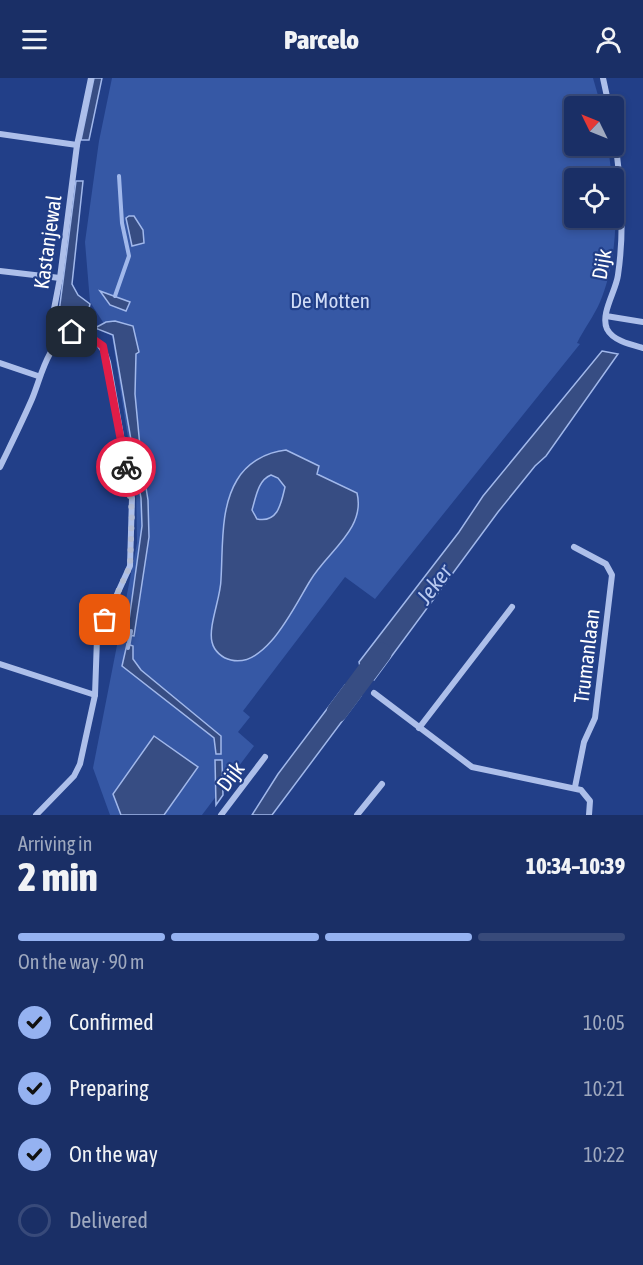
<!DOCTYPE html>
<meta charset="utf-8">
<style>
:root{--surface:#1a2f66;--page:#273b6f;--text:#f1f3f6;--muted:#9fa9bf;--line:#384a7a;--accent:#95b2f1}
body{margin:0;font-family:"Asap Condensed",sans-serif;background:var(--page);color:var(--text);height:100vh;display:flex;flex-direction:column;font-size:22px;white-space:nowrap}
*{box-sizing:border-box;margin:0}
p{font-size:20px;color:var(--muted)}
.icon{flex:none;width:33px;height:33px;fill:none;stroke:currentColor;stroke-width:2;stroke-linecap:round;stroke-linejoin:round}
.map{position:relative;height:737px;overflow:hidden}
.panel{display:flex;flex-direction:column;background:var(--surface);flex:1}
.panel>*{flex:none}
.needle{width:39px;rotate:313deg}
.controls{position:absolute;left:564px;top:18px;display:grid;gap:12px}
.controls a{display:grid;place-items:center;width:60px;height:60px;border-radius:6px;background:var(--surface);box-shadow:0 3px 9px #0003,0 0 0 2px var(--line);font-size:30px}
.pin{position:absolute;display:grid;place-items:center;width:51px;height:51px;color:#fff;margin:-26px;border-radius:12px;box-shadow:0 3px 9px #0006}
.courier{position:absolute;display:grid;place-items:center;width:60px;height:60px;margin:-30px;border:4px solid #e11d48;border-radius:50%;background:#fff;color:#222;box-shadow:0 2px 8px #0007}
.summary em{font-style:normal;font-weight:800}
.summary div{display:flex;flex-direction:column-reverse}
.summary{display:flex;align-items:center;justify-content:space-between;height:102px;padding:0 18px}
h1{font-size:39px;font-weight:800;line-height:45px}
.bar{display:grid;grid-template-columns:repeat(4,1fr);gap:9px 6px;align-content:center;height:72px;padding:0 18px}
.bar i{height:8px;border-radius:4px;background:var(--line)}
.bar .selected{background:var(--accent)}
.bar p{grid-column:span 4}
ol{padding:0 18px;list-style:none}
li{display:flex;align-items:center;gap:18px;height:66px}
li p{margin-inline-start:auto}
li .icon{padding:6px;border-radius:50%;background:var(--accent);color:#111;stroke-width:4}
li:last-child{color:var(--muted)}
li i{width:33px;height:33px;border:3px solid var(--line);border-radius:50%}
header{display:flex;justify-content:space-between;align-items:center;height:78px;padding:0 18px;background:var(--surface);font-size:27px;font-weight:800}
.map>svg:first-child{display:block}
</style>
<header><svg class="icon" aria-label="menu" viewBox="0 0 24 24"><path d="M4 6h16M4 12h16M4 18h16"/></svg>Parcelo<svg class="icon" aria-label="person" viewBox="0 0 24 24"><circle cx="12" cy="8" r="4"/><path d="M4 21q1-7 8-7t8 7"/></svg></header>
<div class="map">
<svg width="643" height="737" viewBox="0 0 643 737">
<rect width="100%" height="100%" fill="#223f88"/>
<!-- green -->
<path fill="#3658a5" d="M 112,0 L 593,0 L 601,28 L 574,28 L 574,68 L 608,68 L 612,100 L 574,100 L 574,140 L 614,140 L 614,112 C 618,147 614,191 600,224 C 594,238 584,251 577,265 L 580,266 L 375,521 L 345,499 L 243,633 L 250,639 L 238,654 L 254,668 L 202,737 L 110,737 L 93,690 L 137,465 L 136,411 L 112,258 L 90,224 L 85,164 L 99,63 Z"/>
<!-- water -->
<g fill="#374d83" stroke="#a1b8eb" stroke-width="1.5" fill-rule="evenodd">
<polygon points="94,0 102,0 89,62 81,62"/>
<polygon points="76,103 83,103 72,206 78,217 90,226 85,246 62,238 59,234"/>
<polygon points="129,138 134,138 143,152 144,165 132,168 126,140"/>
<polygon points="100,213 130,224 126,233 110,227"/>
<polygon points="115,243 133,248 139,274 136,276 135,316 141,379 148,422 149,459 134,558 127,557 142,448 141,420 113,257 95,250 106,244"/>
<polygon points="602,273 618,276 546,378 535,388 498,434 374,602 361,593 359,584 459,454 483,418"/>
<path d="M 286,372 L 319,388 L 317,396 L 357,415 C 366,451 327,474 310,503 C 295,527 266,591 231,582 C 222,580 214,573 212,564 C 208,548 221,519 221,501 C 223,469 220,430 237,402 C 247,385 266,374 286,372 ZM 271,397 L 278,400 L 285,409 C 281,426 278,445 257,441 L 252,432 C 256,419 258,402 271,397 Z"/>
<polygon points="127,566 133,568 133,581 141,592 221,658 221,676 216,676 214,660 122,588"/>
<polygon points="345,607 361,618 272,737 252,737 278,696"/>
<polygon points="154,658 198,689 164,737 121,737 113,716"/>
<polygon points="215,682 222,682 223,717 216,727"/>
</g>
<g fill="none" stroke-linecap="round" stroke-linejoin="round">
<!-- stream -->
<g stroke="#a1b8eb" stroke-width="4">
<polyline points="115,218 129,178 122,145 119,98"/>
<polyline points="128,570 131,553"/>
</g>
<!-- river -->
<polyline stroke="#374d83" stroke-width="21" points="337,634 381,575"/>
<!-- street -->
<g stroke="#adbfea" stroke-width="6">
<polyline points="603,0 609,28"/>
<path d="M 614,55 C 621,104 625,149 618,197 C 616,213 600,236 607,251 C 613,263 632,267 643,270"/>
<polyline points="0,56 77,67"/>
<polyline points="0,193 60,200"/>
<polyline points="606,238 643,244"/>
<polyline points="63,258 54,231 60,200 77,67 91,0"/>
<polyline points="0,285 38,298"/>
<path d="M 0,389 C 11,366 22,344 32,321 C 42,297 46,267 72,254 C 92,259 102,263 108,284 L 132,420 L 130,488 L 97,560 L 95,617 L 80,686 L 74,698 L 36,737"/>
<polyline points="574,469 606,486 612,497 595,640 584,664 575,709"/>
<polyline points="0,586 95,617"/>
<polyline points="374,615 472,689 581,712 590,723 589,737"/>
<polyline points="419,650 512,529"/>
<polyline points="221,737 265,679"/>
<polyline points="357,737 382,706"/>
</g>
</g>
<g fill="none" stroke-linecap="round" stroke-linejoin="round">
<!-- done -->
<polyline stroke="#b2bcd5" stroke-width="6" stroke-dasharray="0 10.8" points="105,542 130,488 132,434 126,389"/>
<!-- route -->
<polyline stroke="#e11d48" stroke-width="8" points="72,254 87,257 103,268 126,389"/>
</g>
<g text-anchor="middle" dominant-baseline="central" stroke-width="4.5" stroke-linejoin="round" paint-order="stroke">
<!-- street labels -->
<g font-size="21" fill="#fff" stroke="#223f88">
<text transform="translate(47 164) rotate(-82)">Kastanjewal</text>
<text transform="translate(601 186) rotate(-80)">Dijk</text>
<text transform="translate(586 578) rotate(-83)">Trumanlaan</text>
<text transform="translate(230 698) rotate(-53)">Dijk</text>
</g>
<!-- park labels -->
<g font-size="21" fill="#d1ddf7" stroke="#223f88">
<text x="330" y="222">De Motten</text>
</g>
<!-- water labels -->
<g font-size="22" font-style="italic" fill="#b9caf1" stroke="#223f88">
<text transform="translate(434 506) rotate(-53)">Jeker</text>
</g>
</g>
</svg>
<div class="controls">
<a><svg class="needle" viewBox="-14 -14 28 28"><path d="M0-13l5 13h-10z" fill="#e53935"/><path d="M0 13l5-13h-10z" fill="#9fa9bf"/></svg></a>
<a><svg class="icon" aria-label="locate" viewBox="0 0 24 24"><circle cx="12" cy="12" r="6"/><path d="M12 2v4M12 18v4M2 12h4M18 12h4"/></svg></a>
</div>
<div class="pin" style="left:105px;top:542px;background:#ea580c"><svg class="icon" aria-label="bag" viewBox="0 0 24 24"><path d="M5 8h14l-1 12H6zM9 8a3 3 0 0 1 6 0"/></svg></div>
<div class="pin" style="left:72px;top:254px;background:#1f2937"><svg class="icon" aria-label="home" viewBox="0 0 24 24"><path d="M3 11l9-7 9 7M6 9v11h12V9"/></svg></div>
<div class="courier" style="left:126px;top:389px"><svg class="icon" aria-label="bike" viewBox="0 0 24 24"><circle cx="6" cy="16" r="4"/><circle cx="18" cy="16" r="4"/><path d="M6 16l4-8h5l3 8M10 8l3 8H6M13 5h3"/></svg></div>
</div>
<section class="panel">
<div class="summary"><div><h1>2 min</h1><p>Arriving in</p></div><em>10:34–10:39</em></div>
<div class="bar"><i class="selected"></i><i class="selected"></i><i class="selected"></i><i></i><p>On the way · 90 m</p></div>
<ol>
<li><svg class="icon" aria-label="check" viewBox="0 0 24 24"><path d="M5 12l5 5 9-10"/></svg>Confirmed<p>10:05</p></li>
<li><svg class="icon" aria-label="check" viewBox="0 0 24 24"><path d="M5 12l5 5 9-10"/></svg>Preparing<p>10:21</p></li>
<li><svg class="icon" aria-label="check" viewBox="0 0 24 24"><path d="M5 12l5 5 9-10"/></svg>On the way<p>10:22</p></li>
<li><i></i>Delivered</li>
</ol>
</section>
